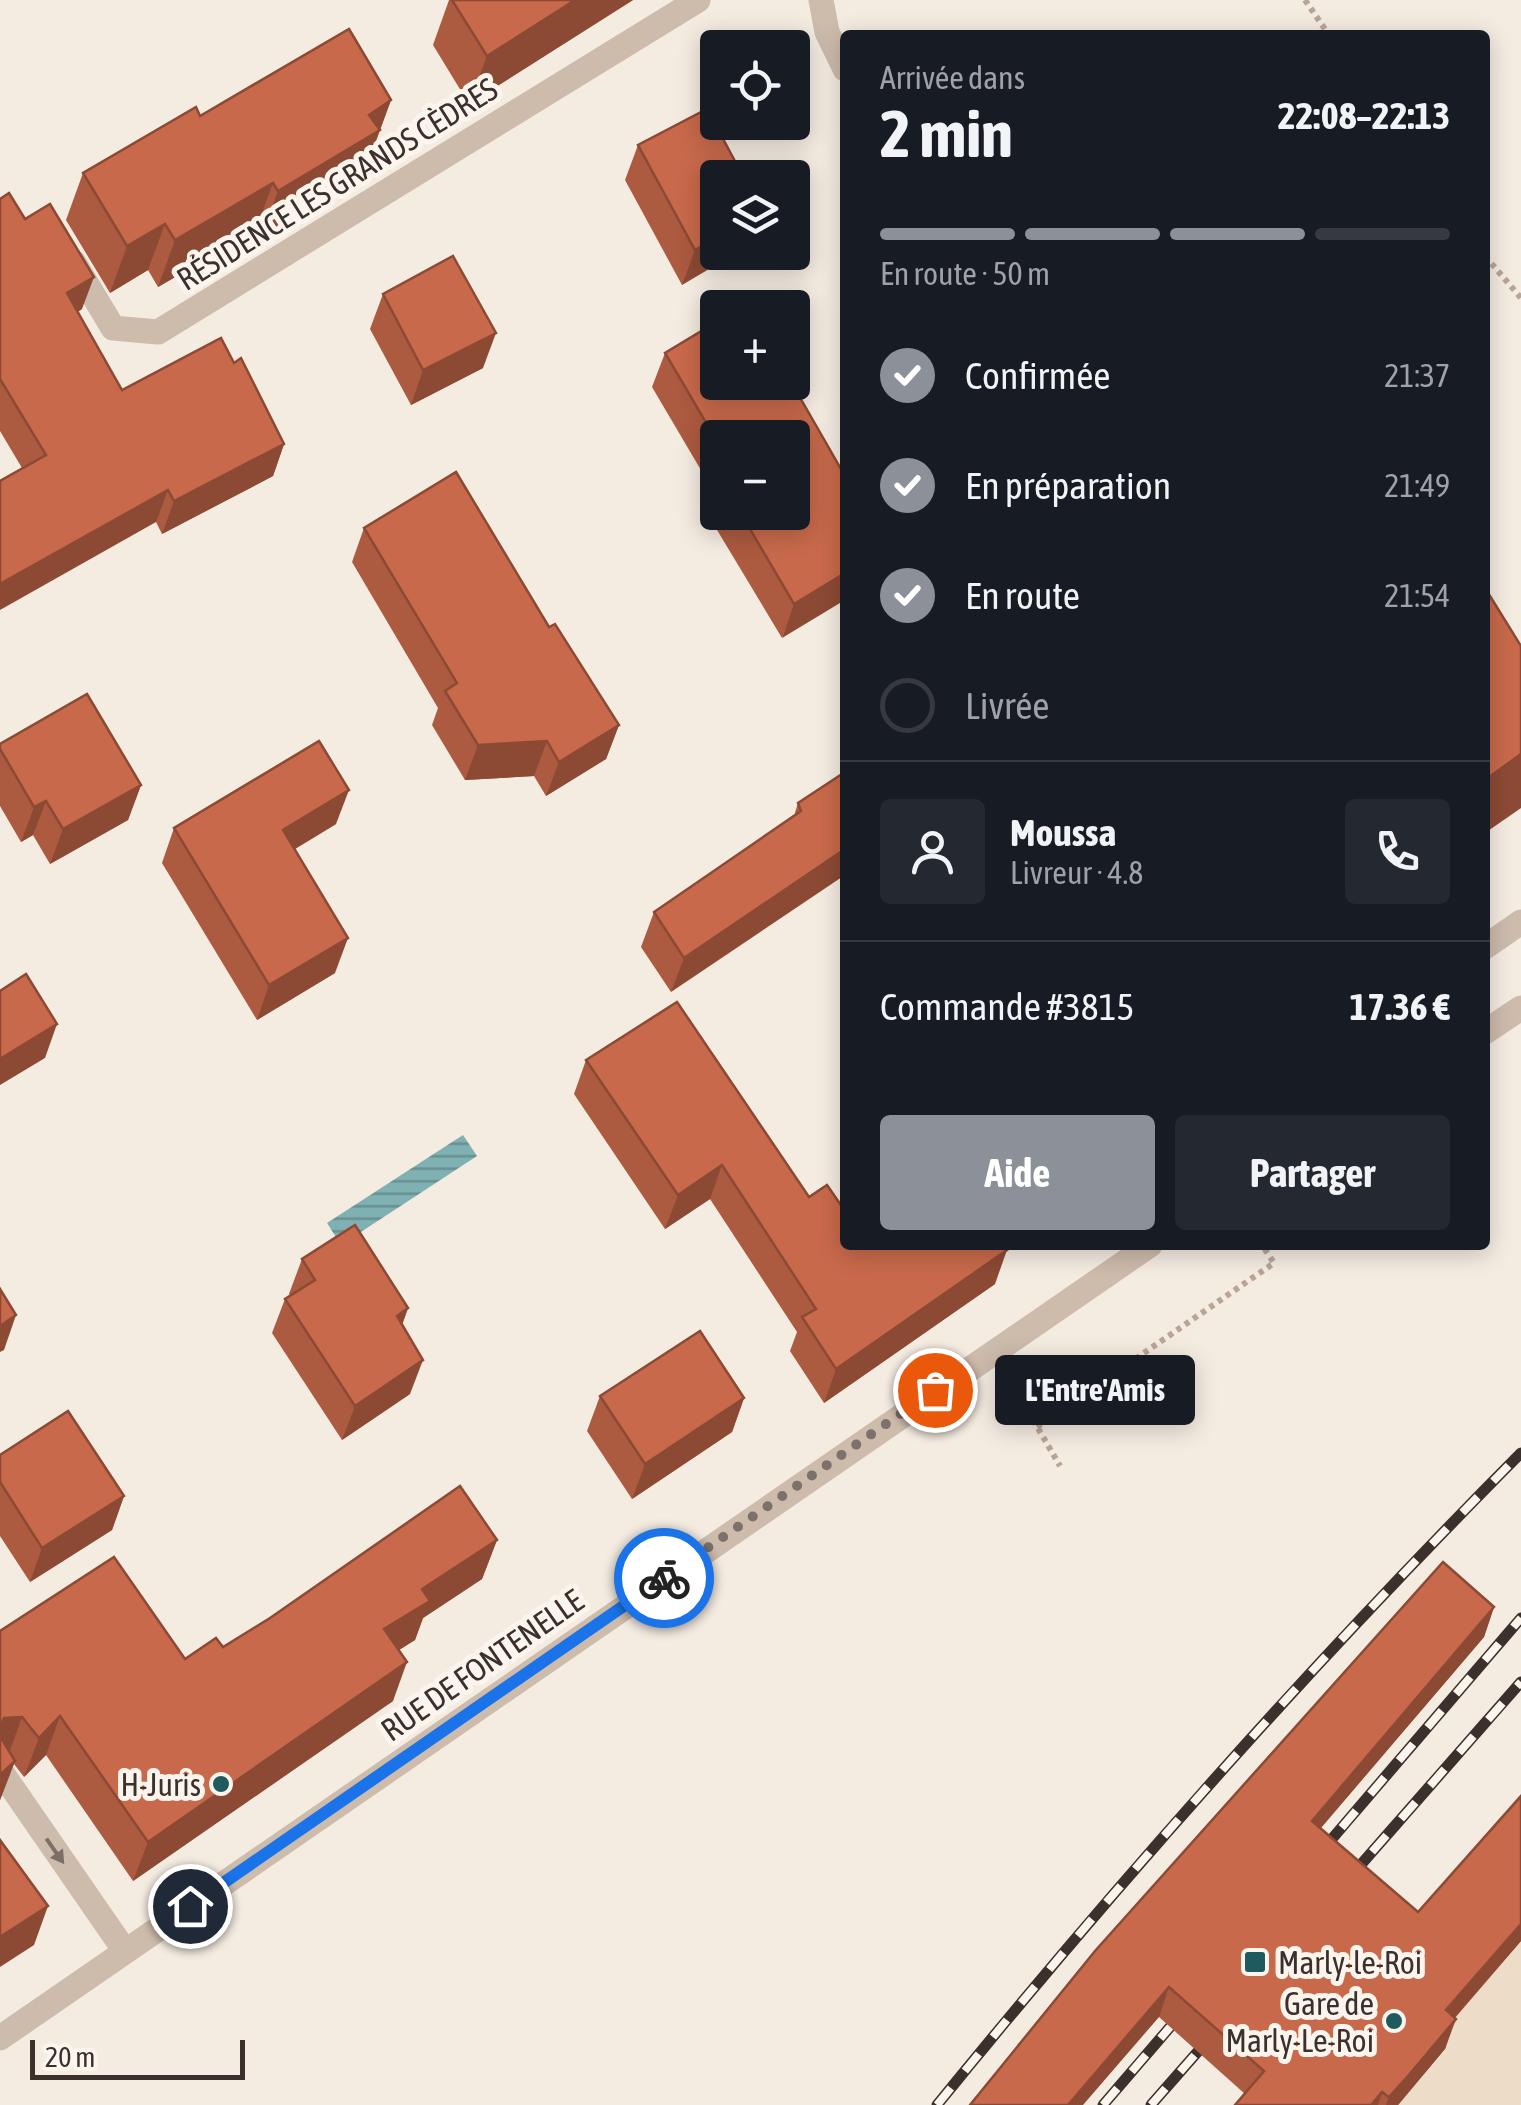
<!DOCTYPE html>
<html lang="fr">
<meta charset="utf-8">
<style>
:root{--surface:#171b24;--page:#242831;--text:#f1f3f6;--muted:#9ea1a6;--line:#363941;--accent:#8c9099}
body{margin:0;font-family:"Asap Condensed",sans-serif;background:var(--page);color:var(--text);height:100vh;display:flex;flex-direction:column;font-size:38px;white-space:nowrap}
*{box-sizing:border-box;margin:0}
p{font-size:32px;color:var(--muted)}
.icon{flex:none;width:55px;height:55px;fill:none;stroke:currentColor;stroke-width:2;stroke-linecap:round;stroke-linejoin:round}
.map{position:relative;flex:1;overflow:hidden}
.panel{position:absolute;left:840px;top:30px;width:650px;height:1220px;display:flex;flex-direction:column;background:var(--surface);border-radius:10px;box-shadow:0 5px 25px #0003}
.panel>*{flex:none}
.fabs{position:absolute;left:700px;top:30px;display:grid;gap:20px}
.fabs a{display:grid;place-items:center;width:110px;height:110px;border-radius:10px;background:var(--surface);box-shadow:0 5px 25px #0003;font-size:50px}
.scale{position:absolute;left:30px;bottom:25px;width:215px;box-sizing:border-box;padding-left:10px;border:5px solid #3b302b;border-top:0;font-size:28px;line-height:35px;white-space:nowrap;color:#3b302b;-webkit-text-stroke:8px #fbf5ee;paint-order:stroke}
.pin{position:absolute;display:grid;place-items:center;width:85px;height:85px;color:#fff;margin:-42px;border:5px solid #fff;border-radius:50%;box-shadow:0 2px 10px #0007}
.courier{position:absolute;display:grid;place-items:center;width:100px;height:100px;margin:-50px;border:8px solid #1a73e8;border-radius:50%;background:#fff;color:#222;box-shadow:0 2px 12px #0007}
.bubble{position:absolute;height:70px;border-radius:10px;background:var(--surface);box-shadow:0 5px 25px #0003;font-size:32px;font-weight:700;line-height:70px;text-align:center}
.overview em{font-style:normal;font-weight:700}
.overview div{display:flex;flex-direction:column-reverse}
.overview{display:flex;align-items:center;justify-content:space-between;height:170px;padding:0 40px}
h1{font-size:65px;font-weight:700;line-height:75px}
.bar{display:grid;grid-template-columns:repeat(4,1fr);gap:15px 10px;align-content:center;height:120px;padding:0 40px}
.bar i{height:12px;border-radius:8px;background:var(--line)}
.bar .selected{background:var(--accent)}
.bar p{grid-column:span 4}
.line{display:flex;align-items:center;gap:25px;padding:0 40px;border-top:2px solid var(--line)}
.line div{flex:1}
.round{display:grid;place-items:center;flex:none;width:105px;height:105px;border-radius:10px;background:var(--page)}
ol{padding:0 40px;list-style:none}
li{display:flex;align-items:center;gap:30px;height:110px}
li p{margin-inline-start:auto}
li .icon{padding:10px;border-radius:50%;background:var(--accent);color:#fff;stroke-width:4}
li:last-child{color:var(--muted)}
li i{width:55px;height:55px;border:5px solid var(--line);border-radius:50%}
.action{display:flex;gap:20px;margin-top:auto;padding:20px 40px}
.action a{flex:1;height:115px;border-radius:10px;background:var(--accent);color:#fff;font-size:40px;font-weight:700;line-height:115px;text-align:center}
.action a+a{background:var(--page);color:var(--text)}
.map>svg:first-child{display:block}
</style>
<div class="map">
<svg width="1521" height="2105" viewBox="0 0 1521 2105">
<defs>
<pattern id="water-rules" width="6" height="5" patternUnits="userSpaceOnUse" patternTransform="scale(2.5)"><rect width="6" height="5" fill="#7fb0b2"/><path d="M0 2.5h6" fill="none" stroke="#699091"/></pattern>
</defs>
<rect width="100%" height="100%" fill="#f4ebe1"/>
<!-- plaza -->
<polygon fill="#ecdcc8" points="1521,1940 1521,2105 1397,2105 1446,2050 1434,2039"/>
<!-- water -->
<polygon fill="url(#water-rules)" points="463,1135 477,1156 341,1245 327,1223"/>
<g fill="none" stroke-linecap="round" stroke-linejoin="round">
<!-- path -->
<g stroke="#b9a596" stroke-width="6" stroke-dasharray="5 5" stroke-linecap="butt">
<polyline points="1305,0 1329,35"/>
<polyline points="1485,256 1521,298"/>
<polyline points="1018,1394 1060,1466"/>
<polyline points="1037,1427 1274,1263 1262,1245"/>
</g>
<!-- lane -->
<polyline stroke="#cdbbac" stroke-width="25" points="1485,947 1521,922"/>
<!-- street -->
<g stroke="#cdbbac" stroke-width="25">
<polyline points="821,0 827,32 845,69"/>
<polyline points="74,263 113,328 158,332 698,0"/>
<polyline points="1485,1032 1521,1008"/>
<polyline points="0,1770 125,1951"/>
<polyline points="0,2038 1150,1245"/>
</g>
<!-- rail casing -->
<g stroke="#3b302b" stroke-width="11">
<g id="rail">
<polyline points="1313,1861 1521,1618"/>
<polyline points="1343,1885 1521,1682"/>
<path d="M 937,2105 C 1121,1879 1315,1660 1521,1453"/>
<polyline points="1103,2105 1189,2005"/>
<polyline points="1151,2105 1215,2032"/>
</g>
</g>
<!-- rail -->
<use href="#rail" stroke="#fbf5ee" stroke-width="8" stroke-dasharray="22" stroke-linecap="butt"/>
</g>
<!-- wall -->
<g fill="#ac5a40">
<polygon points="449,0 633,0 469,104 433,45"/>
<polygon points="391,100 363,176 261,237 256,230 158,287 148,270 110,293 66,220 83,173 200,116"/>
<polygon points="638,145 718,252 682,285 625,180"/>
<polygon points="0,199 82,309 78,312 122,390 234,363 284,444 273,476 162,534 156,522 22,468 0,431"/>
<polygon points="383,294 483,368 411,405 370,329"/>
<polygon points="665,353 845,476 782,638 711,520 718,503 718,512 792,512 718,438 718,499 652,387"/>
<polygon points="364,528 549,627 619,725 606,759 546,796 534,776 465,780 432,725 438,708 352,562"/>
<polygon points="0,744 141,785 128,820 50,864 33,835 21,842 0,806"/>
<polygon points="845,772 671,992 641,947 654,912 794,816 798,803"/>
<polygon points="336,824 295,849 335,973 257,1020 162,863 174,828"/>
<polygon points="586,1060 809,1197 845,1245 995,1284 824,1403 790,1351 797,1332 710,1199 665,1229 574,1094"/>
<polygon points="302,1259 408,1308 402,1325 410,1394 342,1440 272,1333 285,1299 291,1296 289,1294"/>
<polygon points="600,1396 744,1398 732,1432 632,1499 587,1431"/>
<polygon points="0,1455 124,1496 112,1530 30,1582 0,1536"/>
<polygon points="497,1540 482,1579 423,1618 415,1640 399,1650 393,1701 133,1881 46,1755 24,1777 14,1764 0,1800 0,1631 185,1659 223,1647"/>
<polygon points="1494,1607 1484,1637 1321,1828 1418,1912 1521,1941 1455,2018 1445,2049 1398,2105 1235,2105 1245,2094 1159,2017 970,2105"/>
</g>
<!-- shaded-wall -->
<g fill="#8c4a34">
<polygon points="575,0 633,0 469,104 487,56"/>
<polygon points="391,100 363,176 261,237 278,191 369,115"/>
<polygon points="273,183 256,230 158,287 175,240"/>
<polygon points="165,224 148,270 110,293 127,246"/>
<polygon points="718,237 718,252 738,252 682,285 695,250"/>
<polygon points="94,277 82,309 55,325 67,293"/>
<polygon points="496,333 483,368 411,405 423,370"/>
<polygon points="284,444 273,476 162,534 174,501"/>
<polygon points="168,490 156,522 0,610 0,584"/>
<polygon points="845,573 845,600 782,638 794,604"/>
<polygon points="619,725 606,759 546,796 559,762"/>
<polygon points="547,741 534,776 465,780 478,745"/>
<polygon points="1521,754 1521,808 1485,833 1485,780"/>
<polygon points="141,785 128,820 50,864 63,829"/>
<polygon points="349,790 336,824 270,864 283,830"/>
<polygon points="46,801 33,835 21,842 34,807"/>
<polygon points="845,849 845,875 671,992 684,958"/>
<polygon points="348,938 335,973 257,1020 269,985"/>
<polygon points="57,1024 45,1058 0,1085 0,1059"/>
<polygon points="722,1165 710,1199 665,1229 678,1195"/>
<polygon points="1007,1250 995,1284 824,1403 836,1369"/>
<polygon points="408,1308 396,1342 397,1316"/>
<polygon points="16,1315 4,1350 0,1352 0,1326"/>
<polygon points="423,1360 410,1394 342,1440 355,1406"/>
<polygon points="744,1398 732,1432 632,1499 645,1464"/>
<polygon points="124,1496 112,1530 30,1582 42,1548"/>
<polygon points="497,1540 482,1579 423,1618 415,1640 370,1668 384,1629 422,1589"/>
<polygon points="1494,1607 1484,1637 1301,1851 1312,1821"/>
<polygon points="407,1662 393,1701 133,1881 148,1842"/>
<polygon points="60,1716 46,1755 24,1777 39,1738"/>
<polygon points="22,1717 8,1756 0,1756 0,1729 4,1718"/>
<polygon points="15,1761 0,1800 0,1775"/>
<polygon points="48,1906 34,1945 0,1967 0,1937"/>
<polygon points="1521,1924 1521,1941 1435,2040 1446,2010"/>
<polygon points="1169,1987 1159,2017 1083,2105 1068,2105"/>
<polygon points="1456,2019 1445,2049 1398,2105 1386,2105 1389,2097"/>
<polygon points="1382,2092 1378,2105 1371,2105"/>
</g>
<!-- building -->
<g fill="#c8694b" stroke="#8c4a34" stroke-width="2.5">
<polygon points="452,0 575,0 487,56"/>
<polygon points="349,29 391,100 369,115 380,130 278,191 273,183 175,240 165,224 127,246 83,173 196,107 200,116"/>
<polygon points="707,109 744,178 718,178 718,237 695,250 638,145"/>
<polygon points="9,193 25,219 50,204 94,277 67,293 122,390 221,338 234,363 241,358 284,444 174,501 168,490 0,584 0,481 46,455 0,379 0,199"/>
<polygon points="453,256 496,333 423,370 383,294"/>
<polygon points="718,321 718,382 791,382 845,476 845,573 794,604 740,512 792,512 792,438 718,438 718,443 665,353"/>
<polygon points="456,472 549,627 555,624 619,725 559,762 547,741 478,745 445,691 457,683 364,528"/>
<polygon points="1485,588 1521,646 1521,754 1485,780"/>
<polygon points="87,694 141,785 63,829 46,801 34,807 0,749 0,744"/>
<polygon points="319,741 349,790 283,830 348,938 269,985 174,828"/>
<polygon points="845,772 845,849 684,958 654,912 801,811 798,803"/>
<polygon points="26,974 57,1024 0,1059 0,991"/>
<polygon points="677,1002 809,1197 827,1185 845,1211 845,1245 1003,1245 1007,1250 836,1369 802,1317 816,1309 722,1165 678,1195 586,1060"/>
<polygon points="355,1225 408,1308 397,1316 423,1360 355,1406 285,1299 315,1280 302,1259"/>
<polygon points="0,1289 16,1315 0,1326"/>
<polygon points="700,1331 744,1398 645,1464 600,1396"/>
<polygon points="68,1411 124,1496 42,1548 0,1482 0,1455"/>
<polygon points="460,1486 497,1540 422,1589 430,1601 384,1629 407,1662 148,1842 60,1716 39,1738 22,1717 4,1718 0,1729 0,1631 114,1557 185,1659 216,1638 223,1647 270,1618"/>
<polygon points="1443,1562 1494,1607 1312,1821 1418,1912 1521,1796 1521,1924 1446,2010 1456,2019 1408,2076 1389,2097 1382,2092 1371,2105 1235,2105 1264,2071 1169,1987 1068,2105 970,2105 1095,1951"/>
<polygon points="0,1736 15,1761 0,1775"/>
<polygon points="0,1840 48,1906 0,1937"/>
</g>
<!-- one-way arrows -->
<defs><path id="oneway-solid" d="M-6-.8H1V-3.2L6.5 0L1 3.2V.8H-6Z" transform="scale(2.5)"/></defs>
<use fill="#7d6f65" href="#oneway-solid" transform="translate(55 1851) rotate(55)"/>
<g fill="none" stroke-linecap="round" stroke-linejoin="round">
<!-- done -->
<polyline stroke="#7c716b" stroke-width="10" stroke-dasharray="0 18" points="664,1578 935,1390"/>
<!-- route -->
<polyline stroke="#1a73e8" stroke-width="12" points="190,1906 664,1578"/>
</g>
<!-- markers -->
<g fill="#1f5a5e" stroke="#fbf5ee" stroke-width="4">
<circle cx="221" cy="1784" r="10"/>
<rect x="1243" y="1950" width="24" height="24" rx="5"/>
<circle cx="1394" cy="2021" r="10"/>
</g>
<g text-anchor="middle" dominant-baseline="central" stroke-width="10" stroke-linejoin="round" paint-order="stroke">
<!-- street labels -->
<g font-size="32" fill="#3b302b" stroke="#fbf5ee">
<text transform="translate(337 184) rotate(-32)">RÉSIDENCE LES GRANDS CÈDRES</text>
<text transform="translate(482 1665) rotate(-35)">RUE DE FONTENELLE</text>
</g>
<!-- poi labels -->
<g font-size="32" fill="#3b302b" stroke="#fbf5ee" text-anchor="end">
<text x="201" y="1784">H-Juris</text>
<text x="1278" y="1962" text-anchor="start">Marly-le-Roi</text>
<text x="1374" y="2003">Gare de<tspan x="1374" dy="37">Marly-Le-Roi</tspan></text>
</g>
</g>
</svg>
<div class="fabs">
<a><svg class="icon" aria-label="locate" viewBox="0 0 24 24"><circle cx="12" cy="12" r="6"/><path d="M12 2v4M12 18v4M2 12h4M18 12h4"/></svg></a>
<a><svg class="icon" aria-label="layers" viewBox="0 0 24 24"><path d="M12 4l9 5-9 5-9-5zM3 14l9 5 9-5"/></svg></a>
<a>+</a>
<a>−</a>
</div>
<div class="scale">20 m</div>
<div class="pin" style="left:935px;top:1390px;background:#ea580c"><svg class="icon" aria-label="bag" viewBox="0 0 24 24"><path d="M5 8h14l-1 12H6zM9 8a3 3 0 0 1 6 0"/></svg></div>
<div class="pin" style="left:190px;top:1906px;background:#1f2937"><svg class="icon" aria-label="home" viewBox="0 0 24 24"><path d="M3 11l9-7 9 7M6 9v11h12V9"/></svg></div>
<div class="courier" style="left:664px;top:1578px"><svg class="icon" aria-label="bike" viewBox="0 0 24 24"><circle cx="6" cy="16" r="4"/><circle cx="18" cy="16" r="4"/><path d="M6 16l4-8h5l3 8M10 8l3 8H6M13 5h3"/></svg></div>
<div class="bubble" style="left:995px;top:1355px;width:200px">L'Entre'Amis</div>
<section class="panel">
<div class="overview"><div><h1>2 min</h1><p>Arrivée dans</p></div><em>22:08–22:13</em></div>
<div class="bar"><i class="selected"></i><i class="selected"></i><i class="selected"></i><i></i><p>En route · 50 m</p></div>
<ol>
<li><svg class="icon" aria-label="check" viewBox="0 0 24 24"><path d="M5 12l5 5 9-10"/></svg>Confirmée<p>21:37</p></li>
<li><svg class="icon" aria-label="check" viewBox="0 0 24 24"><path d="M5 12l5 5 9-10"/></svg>En préparation<p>21:49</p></li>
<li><svg class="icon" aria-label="check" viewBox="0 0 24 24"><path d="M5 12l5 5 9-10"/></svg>En route<p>21:54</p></li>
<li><i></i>Livrée</li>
</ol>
<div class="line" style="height:180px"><a class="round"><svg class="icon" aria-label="person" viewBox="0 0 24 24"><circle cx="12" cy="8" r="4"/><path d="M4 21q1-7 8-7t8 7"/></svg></a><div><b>Moussa</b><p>Livreur · 4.8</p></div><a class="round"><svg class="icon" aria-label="phone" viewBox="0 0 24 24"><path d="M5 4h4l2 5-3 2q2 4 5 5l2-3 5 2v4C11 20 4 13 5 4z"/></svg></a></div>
<div class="line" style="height:130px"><div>Commande #3815</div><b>17.36 €</b></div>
<div class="action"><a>Aide</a><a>Partager</a></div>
</section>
</div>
